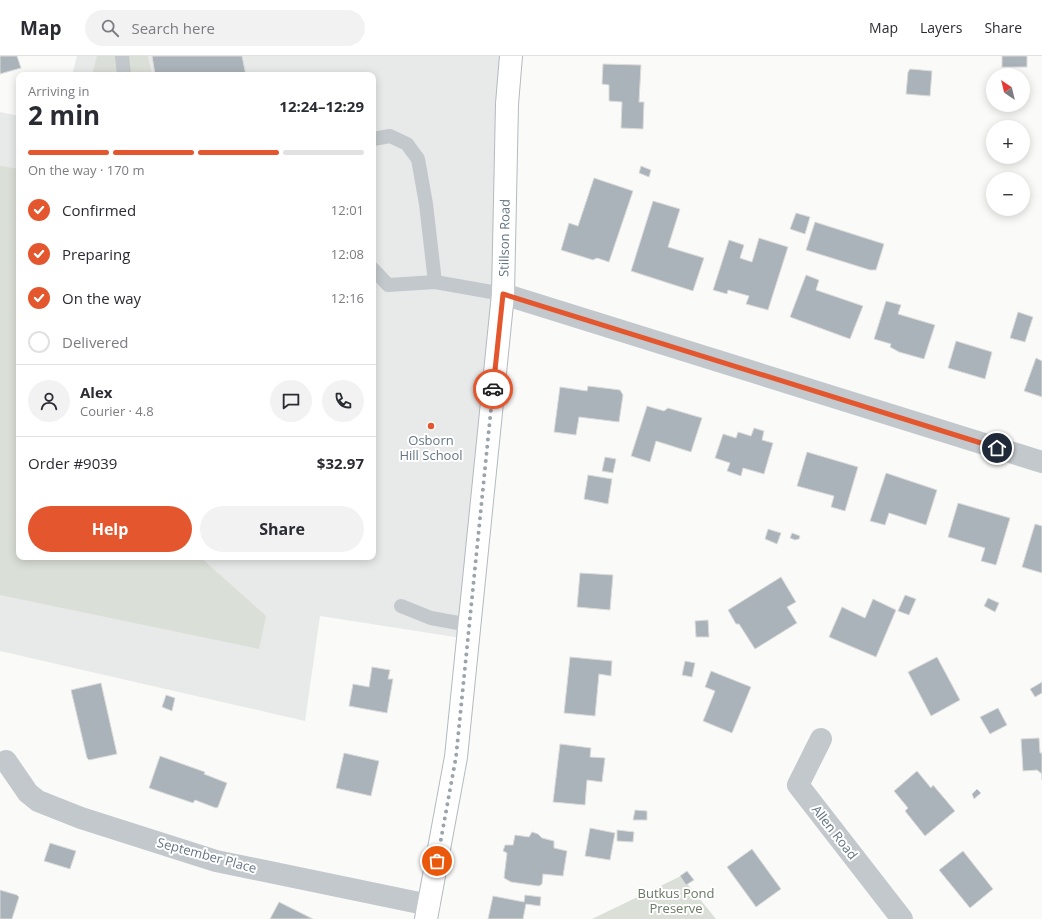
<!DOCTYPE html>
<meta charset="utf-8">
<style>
:root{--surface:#fff;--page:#f2f2f3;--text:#2b2b33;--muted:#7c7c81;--line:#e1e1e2;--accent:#e4572e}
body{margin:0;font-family:"Open Sans",sans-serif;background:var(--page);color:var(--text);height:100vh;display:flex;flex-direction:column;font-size:15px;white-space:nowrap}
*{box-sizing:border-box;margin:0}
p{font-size:13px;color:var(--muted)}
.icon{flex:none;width:22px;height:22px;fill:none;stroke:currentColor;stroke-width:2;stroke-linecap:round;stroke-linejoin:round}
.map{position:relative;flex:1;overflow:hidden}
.panel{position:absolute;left:16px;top:16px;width:360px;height:488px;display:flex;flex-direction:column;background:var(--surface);border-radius:8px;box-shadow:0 2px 10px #0003}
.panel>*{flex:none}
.needle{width:26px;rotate:325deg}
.tools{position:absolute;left:986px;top:12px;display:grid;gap:8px}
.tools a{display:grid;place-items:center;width:44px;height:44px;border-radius:50%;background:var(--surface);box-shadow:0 2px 10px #0003;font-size:20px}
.pin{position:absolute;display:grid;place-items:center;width:34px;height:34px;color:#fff;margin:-17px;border:2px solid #fff;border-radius:50%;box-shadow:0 1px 4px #0007}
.courier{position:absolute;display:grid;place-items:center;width:40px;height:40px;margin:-20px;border:3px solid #e4572e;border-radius:50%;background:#fff;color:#222;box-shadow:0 1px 5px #0007}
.summary em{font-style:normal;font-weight:700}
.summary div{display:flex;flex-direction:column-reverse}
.summary{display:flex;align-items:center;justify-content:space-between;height:68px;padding:0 12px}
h1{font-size:26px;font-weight:700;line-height:30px}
.bar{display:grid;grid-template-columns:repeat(4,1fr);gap:6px 4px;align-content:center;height:48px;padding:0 12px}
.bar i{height:5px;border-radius:3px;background:var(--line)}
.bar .on{background:var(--accent)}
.bar p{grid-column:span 4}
.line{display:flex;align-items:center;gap:10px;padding:0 12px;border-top:1px solid var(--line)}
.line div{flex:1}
.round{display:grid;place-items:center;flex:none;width:42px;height:42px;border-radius:21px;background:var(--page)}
ol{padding:0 12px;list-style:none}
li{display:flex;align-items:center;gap:12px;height:44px}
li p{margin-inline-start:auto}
li .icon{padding:4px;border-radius:50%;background:var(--accent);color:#fff;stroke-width:4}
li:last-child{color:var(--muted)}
li i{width:22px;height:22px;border:2px solid var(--line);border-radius:50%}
.cta{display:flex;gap:8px;margin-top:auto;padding:8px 12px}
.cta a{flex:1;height:46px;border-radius:24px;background:var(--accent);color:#fff;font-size:16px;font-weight:700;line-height:46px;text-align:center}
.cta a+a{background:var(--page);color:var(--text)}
header{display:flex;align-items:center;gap:24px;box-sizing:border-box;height:56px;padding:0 20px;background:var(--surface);border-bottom:1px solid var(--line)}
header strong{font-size:19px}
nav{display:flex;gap:22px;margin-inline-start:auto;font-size:14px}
.search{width:280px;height:36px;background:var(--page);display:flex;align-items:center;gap:10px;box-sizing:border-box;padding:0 14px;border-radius:22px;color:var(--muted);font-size:15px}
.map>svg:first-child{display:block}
</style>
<header>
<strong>Map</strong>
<div class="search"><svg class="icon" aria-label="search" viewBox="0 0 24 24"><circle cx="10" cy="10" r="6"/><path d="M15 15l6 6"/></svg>Search here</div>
<nav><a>Map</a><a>Layers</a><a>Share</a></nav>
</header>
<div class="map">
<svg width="1042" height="863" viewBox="0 0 1042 863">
<rect width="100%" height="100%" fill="#fafaf8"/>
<!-- built -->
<polygon fill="#e8e9e9" points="77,0 515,0 468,583 320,560 305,665 0,595 0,56 19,60 19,501 373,501 373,19 72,19"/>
<!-- green -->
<g fill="#dadfd7">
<polygon points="97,0 148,0 152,19 92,19"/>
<polygon points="0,110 19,113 19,501 200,501 266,560 259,593 0,539"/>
<polygon points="681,820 716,863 592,863"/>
</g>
<!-- building -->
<g fill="#aab3b9" stroke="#dcdcda">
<polygon points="0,0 17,0 21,12 0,18"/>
<polygon points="152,0 242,0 246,19 155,19"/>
<rect x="1002" y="0" width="25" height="11"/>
<polygon points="603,8 641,9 639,46 644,46 643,73 621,72 622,46 609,45 609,29 602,28"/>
<polygon points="910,13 932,15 930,40 906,38 908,16"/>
<polygon points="641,110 651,114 649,121 639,117"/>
<polygon points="594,122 633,135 609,206 597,202 593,204 561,194 569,167 578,170"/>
<polygon points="653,145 680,153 668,191 704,202 693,235 631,215"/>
<polygon points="796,157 810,161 805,178 790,173"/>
<polygon points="815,166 884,188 876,214 870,214 806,194"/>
<polygon points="759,182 788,191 768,254 746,248 749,240 728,234 727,238 713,234 729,184 744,189 740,202 752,206"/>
<polygon points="806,219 819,224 816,234 863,250 850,283 790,261"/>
<polygon points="886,245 901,249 898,258 935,269 924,303 899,296 890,291 891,288 874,283"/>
<polygon points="1018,256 1033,261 1025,286 1010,282"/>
<polygon points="956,285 992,296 985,323 948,312"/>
<polygon points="1036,302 1042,305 1042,341 1024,335"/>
<polygon points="588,330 620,334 623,339 619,366 579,361 576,379 554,376 560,331 587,335"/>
<polygon points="647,350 664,355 668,352 702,362 691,396 656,385 650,406 631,400"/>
<polygon points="754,372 764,375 762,384 773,387 764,418 743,412 741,420 727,415 730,407 715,402 723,378 736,382 738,376 751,380"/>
<polygon points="807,396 858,411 845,455 831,451 834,440 797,430"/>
<polygon points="605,401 616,403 613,417 602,415"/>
<polygon points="886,417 937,434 926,469 889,457 885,469 870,465"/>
<polygon points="588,419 612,423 608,448 584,443"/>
<polygon points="958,447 1010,462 996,509 981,505 985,492 948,481"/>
<polygon points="1035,468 1042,470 1042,517 1022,511"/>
<polygon points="768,473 781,477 777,488 765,483"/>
<polygon points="792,477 800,480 799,483 795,484 790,482"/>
<polygon points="580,517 613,519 610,554 577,551"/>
<polygon points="781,521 796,546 787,551 797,567 755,593 739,568 736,568 728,554"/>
<polygon points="905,539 916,543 909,559 898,555"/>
<polygon points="988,542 999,547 995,556 984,550"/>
<polygon points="873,543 896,554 876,601 829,581 842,551 865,562"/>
<polygon points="708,564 709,581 696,581 695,565"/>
<polygon points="570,601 612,605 611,620 599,618 595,660 564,657"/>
<polygon points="937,601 960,644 931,660 908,616"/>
<polygon points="685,605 695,607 692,621 682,619"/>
<polygon points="372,611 390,614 388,623 393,623 387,657 349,650 353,628 369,631"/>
<polygon points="711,615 751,631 732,677 703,665 715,635 705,631"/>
<polygon points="1042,626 1042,637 1035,641 1030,633"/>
<polygon points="101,627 117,698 89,704 87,702 71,634"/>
<polygon points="166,639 175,642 172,655 162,651"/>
<polygon points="998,652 1007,669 990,678 980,661"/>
<polygon points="1039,682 1040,697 1042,697 1042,724 1042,718 1037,714 1023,715 1021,683"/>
<polygon points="560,688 591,692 590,701 605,702 602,726 587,724 585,749 553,746"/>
<polygon points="344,697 379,705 371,740 336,732"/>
<polygon points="160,700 205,716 204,718 227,727 218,751 216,752 195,744 193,747 149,732"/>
<polygon points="917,715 931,732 933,729 955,755 925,780 905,755 908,752 894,735"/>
<polygon points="977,733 981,737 974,743 972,738"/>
<polygon points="635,754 647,755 647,764 633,764"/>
<polygon points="590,772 615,777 610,804 585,800"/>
<polygon points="617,774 634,776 633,786 617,785"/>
<polygon points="532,776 538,778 542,782 554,785 554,792 567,795 563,820 543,818 542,828 539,830 511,826 504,822 507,797 503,795 505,789 513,789 515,779 529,781"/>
<polygon points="50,787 76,795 70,813 44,805"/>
<polygon points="752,793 781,833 756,851 727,811"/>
<polygon points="963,795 993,833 970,852 939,814"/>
<polygon points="687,815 694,824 686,829 680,820"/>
<polygon points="0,834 17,839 19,841 12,863 0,863"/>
<polygon points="525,839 541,841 540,850 526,848 523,863 488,863 493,840 524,846"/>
<polygon points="279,846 313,863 270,863"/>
</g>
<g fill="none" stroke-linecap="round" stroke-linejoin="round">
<!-- secondary casing -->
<g stroke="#b3babf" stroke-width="24">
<polyline id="secondary" points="426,863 456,701 503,238 507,48 511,0"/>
</g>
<!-- service -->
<g stroke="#c3c8cc" stroke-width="14">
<polyline points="122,0 124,19"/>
<polyline points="373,83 390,80 407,88 418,103 426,148 435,226"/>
<polyline points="373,213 388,229 435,226 503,238"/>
<polyline points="401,550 431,562 469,569"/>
</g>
<!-- minor -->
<g stroke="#c3c8cc" stroke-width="22">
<polyline points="503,238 1042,406"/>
<polyline points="821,683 798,729 902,863"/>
<polyline points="6,705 28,737 38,745 81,762 216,805 429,849"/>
</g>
<!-- secondary -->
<use href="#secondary" stroke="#fff" stroke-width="22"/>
</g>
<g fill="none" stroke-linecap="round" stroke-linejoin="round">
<!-- done -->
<polyline stroke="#99a4ac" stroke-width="4" stroke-dasharray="0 7.2" points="437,805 456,701 493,333"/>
<!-- route -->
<polyline stroke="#e4572e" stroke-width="5" points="493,333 503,238 997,392"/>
</g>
<!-- markers -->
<circle fill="#e4572e" stroke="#fff" stroke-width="1.5" cx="431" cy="370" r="4"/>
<g text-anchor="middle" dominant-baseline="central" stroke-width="4" stroke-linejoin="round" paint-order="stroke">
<!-- street labels -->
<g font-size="13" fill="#657683" stroke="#fff">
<text transform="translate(504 182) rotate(-89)">Stillson Road</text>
<text transform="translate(835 776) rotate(52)">Allen Road</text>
<text transform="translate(207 799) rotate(15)">September Place</text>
</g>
<!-- poi labels -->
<g font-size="13" fill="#657683" stroke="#fff">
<text x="431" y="384">Osborn<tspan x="431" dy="15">Hill School</tspan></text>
</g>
<!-- park labels -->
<g font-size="13" fill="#687a64" stroke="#fff">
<text x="676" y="837">Butkus Pond<tspan x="676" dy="15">Preserve</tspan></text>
</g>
</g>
</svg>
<div class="tools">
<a><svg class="needle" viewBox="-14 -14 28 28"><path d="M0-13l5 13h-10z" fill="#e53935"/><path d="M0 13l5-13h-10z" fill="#7c7c81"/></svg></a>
<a>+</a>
<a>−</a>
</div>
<div class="pin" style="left:437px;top:805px;background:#ea580c"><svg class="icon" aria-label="bag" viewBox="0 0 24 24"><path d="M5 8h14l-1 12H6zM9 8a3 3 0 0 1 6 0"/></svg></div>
<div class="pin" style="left:997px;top:392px;background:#1f2937"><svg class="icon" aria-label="home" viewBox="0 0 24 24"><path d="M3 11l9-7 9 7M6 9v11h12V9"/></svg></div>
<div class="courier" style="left:493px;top:333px"><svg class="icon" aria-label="car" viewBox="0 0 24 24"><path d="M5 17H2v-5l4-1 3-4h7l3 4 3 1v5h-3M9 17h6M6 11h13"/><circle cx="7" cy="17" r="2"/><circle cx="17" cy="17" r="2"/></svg></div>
<section class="panel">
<div class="summary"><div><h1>2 min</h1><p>Arriving in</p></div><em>12:24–12:29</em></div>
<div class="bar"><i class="on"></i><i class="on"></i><i class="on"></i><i></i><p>On the way · 170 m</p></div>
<ol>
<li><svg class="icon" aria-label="check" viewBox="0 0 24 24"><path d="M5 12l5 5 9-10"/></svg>Confirmed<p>12:01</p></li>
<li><svg class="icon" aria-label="check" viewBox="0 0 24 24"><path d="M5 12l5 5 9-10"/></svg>Preparing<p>12:08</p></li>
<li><svg class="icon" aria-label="check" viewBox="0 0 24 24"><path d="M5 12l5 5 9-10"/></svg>On the way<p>12:16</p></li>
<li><i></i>Delivered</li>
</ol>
<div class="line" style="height:72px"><a class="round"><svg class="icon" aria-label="person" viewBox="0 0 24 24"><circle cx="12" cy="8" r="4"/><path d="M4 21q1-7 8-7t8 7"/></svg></a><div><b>Alex</b><p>Courier · 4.8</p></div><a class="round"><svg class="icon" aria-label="chat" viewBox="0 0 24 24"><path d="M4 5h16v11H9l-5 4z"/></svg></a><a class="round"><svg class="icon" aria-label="phone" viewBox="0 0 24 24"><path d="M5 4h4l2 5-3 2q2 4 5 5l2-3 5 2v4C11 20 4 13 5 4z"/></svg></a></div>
<div class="line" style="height:52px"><div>Order #9039</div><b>$32.97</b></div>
<div class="cta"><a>Help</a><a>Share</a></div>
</section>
</div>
